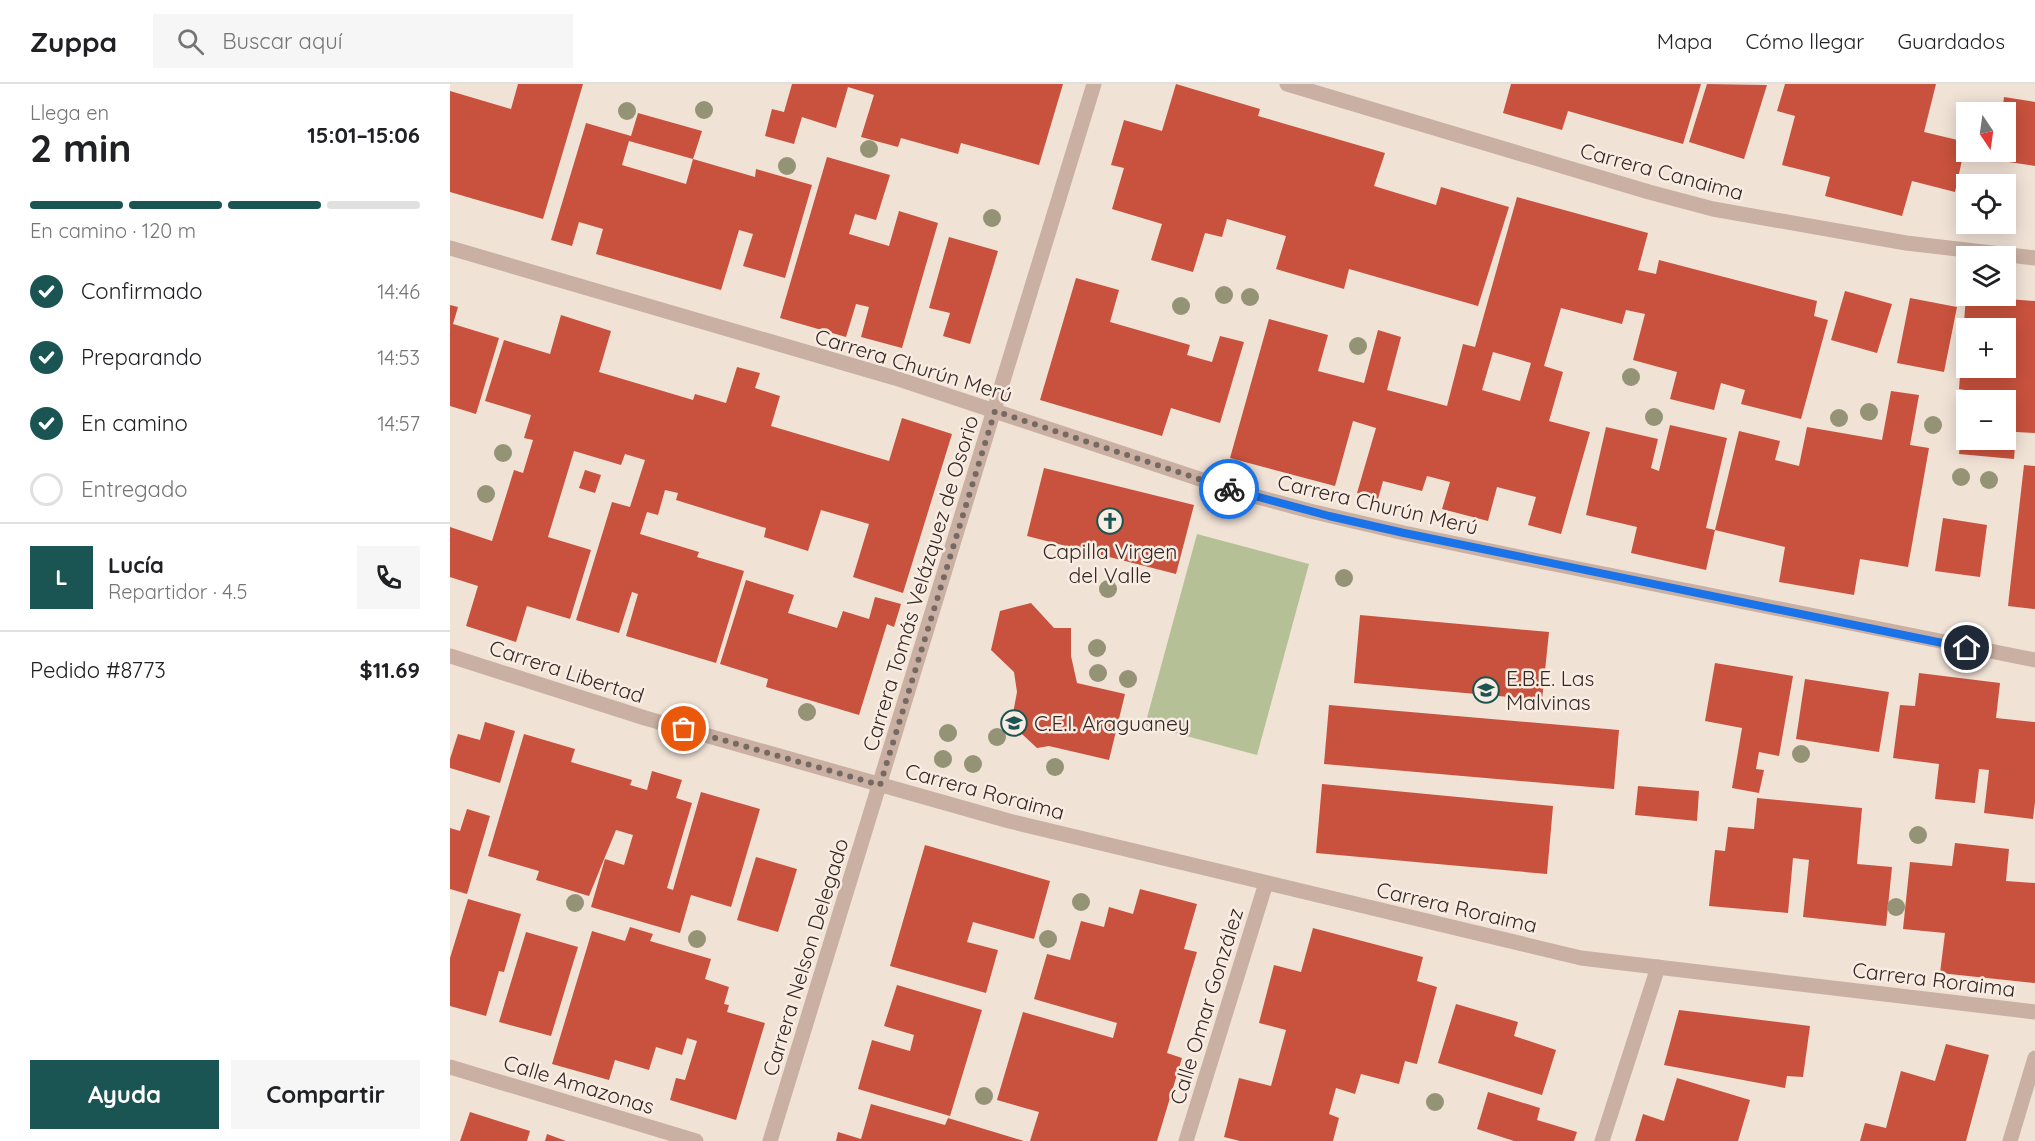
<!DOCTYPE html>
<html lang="es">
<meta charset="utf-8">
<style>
:root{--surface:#fff;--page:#f6f6f6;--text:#202124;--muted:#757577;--line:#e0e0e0;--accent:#1a5553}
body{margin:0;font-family:Quicksand,sans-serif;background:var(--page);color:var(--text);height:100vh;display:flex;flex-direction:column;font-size:22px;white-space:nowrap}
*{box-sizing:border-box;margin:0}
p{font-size:20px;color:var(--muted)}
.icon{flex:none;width:33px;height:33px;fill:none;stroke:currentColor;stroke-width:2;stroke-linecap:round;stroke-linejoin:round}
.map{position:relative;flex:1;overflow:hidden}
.sheet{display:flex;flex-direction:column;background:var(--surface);width:450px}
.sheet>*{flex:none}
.needle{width:39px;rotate:167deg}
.controls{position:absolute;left:1506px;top:18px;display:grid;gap:12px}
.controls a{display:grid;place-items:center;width:60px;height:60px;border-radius:0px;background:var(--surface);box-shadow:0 3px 15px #0003;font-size:30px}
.pin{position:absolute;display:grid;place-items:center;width:51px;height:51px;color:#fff;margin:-26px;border:3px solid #fff;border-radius:50%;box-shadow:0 2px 6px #0007}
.courier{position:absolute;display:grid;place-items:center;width:60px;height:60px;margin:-30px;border:4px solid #1a73e8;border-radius:50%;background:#fff;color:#222;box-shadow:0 2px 8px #0007}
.head em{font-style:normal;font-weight:700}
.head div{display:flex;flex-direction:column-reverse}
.head{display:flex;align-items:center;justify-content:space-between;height:102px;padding:0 30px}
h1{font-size:39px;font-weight:700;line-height:45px}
.bar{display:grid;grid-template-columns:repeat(4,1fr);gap:9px 6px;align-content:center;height:72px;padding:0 30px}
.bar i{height:8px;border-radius:4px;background:var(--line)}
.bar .current{background:var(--accent)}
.bar p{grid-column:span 4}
.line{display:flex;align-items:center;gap:15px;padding:0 30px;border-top:2px solid var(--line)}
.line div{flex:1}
.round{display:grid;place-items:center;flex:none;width:63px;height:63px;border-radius:0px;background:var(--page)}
ol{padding:0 30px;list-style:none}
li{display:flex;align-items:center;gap:18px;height:66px}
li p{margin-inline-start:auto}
li .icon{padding:6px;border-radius:50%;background:var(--accent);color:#fff;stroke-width:4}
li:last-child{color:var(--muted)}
li i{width:33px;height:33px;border:3px solid var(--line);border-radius:50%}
.cta{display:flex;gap:12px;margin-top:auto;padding:12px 30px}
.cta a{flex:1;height:69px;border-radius:0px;background:var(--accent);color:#fff;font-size:24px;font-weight:700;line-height:69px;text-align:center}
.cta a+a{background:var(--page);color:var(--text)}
header{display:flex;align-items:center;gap:36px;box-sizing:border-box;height:84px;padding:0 30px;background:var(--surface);border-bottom:2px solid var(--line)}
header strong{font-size:28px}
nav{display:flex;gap:33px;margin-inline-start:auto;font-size:21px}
.search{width:420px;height:54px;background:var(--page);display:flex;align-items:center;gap:15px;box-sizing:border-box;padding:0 21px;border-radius:0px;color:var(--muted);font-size:22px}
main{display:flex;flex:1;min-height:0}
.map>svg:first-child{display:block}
</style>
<header>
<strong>Zuppa</strong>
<div class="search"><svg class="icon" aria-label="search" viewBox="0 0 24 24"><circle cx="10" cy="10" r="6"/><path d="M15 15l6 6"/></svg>Buscar aquí</div>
<nav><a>Mapa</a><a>Cómo llegar</a><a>Guardados</a></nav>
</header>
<main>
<section class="sheet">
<div class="head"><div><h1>2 min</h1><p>Llega en</p></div><em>15:01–15:06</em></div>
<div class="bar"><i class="current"></i><i class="current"></i><i class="current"></i><i></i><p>En camino · 120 m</p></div>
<ol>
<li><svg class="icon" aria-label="check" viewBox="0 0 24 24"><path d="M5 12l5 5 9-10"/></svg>Confirmado<p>14:46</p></li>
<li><svg class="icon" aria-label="check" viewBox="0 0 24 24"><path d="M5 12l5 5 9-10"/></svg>Preparando<p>14:53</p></li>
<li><svg class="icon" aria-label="check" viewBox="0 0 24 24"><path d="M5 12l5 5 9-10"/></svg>En camino<p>14:57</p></li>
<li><i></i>Entregado</li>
</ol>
<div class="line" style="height:108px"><b class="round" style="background:var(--accent);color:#fff">L</b><div><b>Lucía</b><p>Repartidor · 4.5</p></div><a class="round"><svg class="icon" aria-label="phone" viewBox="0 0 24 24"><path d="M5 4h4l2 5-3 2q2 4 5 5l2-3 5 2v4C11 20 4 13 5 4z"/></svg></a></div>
<div class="line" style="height:78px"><div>Pedido #8773</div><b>$11.69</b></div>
<div class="cta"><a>Ayuda</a><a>Compartir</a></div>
</section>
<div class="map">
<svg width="1585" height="1057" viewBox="0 0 1585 1057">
<rect width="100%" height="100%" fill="#f1e2d6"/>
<!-- green -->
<polygon fill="#b6c096" points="747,450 859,480 807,671 695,641"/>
<!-- building -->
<g fill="#c8523d" fill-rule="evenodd">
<polygon points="68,0 133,0 93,135 0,108 0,7 61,25"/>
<polygon points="342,0 613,0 589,81 511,59 508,70 451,54 448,63 411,53 424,11 398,3 386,44 352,33 344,60 315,52 322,25 334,28"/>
<polygon points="726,0 810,25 808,32 935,69 924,102 986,121 991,103 1059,123 1028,222 899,185 894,205 826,185 836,152 777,135 772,153 755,149 743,188 701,176 712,140 662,125 674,84 661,81 674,36 712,47"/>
<polygon points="1061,0 1251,0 1233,60 1118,27 1112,46 1053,29"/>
<polygon points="1257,0 1317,1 1294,75 1239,58"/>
<polygon points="1335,0 1486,0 1474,48 1516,58 1505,108 1462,97 1452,132 1375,112 1380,93 1332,81 1345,32 1327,27"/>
<polygon points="1554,13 1585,18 1585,82 1545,76 1546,68 1556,68 1556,28 1552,28"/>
<polygon points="188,29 252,47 243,75 179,57 172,81 236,100 243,75 305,93 306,85 362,101 335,194 293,182 303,150 289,146 271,206 146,170 153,145 129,138 122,162 101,156 136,39 181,52"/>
<polygon points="377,73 440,91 426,136 405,130 399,150 439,162 449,127 488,139 452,264 411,253 419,223 406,220 396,253 330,234"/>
<path d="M 1067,113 L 1198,149 L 1188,186 L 1206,190 L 1209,176 L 1367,217 L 1364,232 L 1378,236 L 1351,335 L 1291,320 L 1295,306 L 1271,299 L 1264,326 L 1220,315 L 1227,288 L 1183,276 L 1195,230 L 1176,226 L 1172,240 L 1111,224 L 1094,282 L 1113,288 L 1099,337 L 1140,348 L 1111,450 L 1078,441 L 1086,413 L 1047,403 L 1038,437 L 992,425 L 1000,398 L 977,392 L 972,407 L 933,397 L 928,415 L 907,409 L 926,344 L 903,337 L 885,402 L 780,374 L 819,235 L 878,251 L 868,287 L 914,299 L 928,246 L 951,253 L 937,306 L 997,322 L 1013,260 L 1025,263 ZM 1043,268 L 1081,279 L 1070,317 L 1032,306 Z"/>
<polygon points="499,153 548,167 520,260 493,252 500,229 479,224"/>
<polygon points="626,194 669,206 660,238 740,261 737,271 762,278 770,252 794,258 770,339 721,324 712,352 590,316"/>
<polygon points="1395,207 1442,220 1427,269 1381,256"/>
<path d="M 1516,212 L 1585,217 L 1585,349 L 1566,348 L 1564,375 L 1509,370 L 1515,306 L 1509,305 ZM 1516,244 L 1556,244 L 1556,284 L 1516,284 ZM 1516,316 L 1556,316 L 1556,356 L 1516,356 Z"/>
<polygon points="1460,214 1507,223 1494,288 1447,279"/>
<polygon points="0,221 8,223 3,240 49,254 26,330 0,322"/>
<polygon points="111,231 161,247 149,288 243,316 245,310 276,319 287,283 310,289 305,304 330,312 321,342 439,377 452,334 502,350 453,509 403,493 419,440 371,426 358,467 314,453 316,444 226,416 228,409 215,406 208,431 197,428 190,450 249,468 247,473 294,487 266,579 176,552 188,510 182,508 169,549 126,536 162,418 180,423 195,376 175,370 171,381 124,367 98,453 141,466 120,535 77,522 66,558 16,542 28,502 0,493 0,443 42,457 64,386 73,389 83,356 74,354 81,331 35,317 54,256 100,270"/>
<polygon points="1441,307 1469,311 1460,361 1479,364 1458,483 1410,475 1404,511 1329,498 1335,463 1265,446 1289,347 1330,357 1325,376 1349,382 1357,343 1432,356"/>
<polygon points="1220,341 1277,354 1256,444 1265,446 1256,486 1181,469 1187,443 1136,431 1156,343 1208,355 1201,384 1209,387"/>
<polygon points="1574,381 1585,382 1585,525 1558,522"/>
<polygon points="594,384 744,421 726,490 577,452"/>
<polygon points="135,386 151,391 145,409 129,404"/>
<polygon points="1493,434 1537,441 1530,493 1485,487"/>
<polygon points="296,496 344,511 338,529 387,544 393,527 419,535 425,513 451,520 444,543 437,540 409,631 316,603 318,595 270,580"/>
<polygon points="581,519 604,544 621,544 621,572 627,599 675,610 659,676 599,662 587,664 561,640 567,608 564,588 541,566 550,527"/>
<polygon points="910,531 1099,548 1092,616 904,599"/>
<polygon points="1265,579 1343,592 1329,672 1309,668 1306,685 1314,686 1309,709 1282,704 1292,644 1255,637"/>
<polygon points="1469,589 1550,599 1546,634 1585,638 1585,718 1583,735 1534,729 1539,686 1529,685 1525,719 1485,715 1489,680 1443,674 1450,621 1465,622"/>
<polygon points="1355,595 1439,608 1429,668 1346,655"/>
<polygon points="879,621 1169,646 1164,705 874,680"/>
<polygon points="35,638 65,647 50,699 0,684 0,675 8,650 30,656"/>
<polygon points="74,650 125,665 121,678 182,696 180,701 197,706 202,687 232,696 226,714 242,719 217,804 223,806 251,708 310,725 281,823 241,811 230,849 141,823 155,775 174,781 183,751 166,746 139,812 86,796 89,787 38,772"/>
<polygon points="872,700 1103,722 1097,790 866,769"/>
<polygon points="1188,702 1249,707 1247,737 1185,731"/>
<polygon points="1307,714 1412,724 1407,780 1442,783 1436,842 1353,833 1359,776 1343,774 1338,829 1259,822 1265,766 1275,767 1278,743 1304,745"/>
<polygon points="17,725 40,732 17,810 0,805 0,744 10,747"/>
<polygon points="1505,759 1559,765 1556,797 1585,799 1585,899 1490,889 1495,849 1453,845 1460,778 1502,782"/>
<polygon points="475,761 600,797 584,855 523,838 517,858 548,866 536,909 440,882"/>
<polygon points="306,773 347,785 328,848 287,836"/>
<polygon points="690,805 747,820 734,865 747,868 717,969 732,974 707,1057 580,1057 589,1028 547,1016 573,928 663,954 667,939 584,915 597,870 620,876 631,837 654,843 659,823 683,830"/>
<polygon points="18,815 71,830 54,888 49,887 36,932 0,922 0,874"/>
<polygon points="180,843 203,850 200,857 261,875 255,895 279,903 274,920 279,921 277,928 315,939 286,1036 220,1016 226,994 235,996 247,957 237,954 232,971 206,963 199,986 165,976 159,996 102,980 142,847 175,857"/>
<polygon points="863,844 973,873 967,897 987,903 967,980 955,977 949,1000 911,990 905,1010 886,1004 879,1030 889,1034 883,1057 790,1057 774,1053 789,994 821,1002 836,946 809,939 824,881 851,888"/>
<polygon points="76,848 128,863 101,952 49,938"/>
<polygon points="447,901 532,926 500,1032 408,1005 422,956 460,967 464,951 434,942"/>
<polygon points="1006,920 1068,938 1064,952 1106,966 1092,1011 988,979"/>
<polygon points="1229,926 1360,942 1353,993 1337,992 1335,1004 1214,981"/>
<polygon points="1496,960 1539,971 1516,1057 1410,1057 1415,1039 1436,1044 1451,987 1485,997"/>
<polygon points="1227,994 1300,1016 1288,1057 1185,1057 1193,1030 1214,1037"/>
<polygon points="1038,1008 1090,1024 1087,1036 1127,1048 1124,1057 1064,1057 1027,1045"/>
<polygon points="421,1020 495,1041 498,1034 574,1057 386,1057 388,1048 411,1055"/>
<polygon points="20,1028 80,1047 77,1057 10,1057"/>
<polygon points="97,1050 116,1057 95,1057"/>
</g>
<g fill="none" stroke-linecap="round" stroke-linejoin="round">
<!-- minor -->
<g stroke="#c9b0a2" stroke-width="15">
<polyline points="837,0 1199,108 1263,125 1456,159 1585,174"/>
<polyline points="0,164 445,294 789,408 860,427 954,449 1079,475 1585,576"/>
<polyline points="0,572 195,634 559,737 1131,874 1585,928"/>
<polyline points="0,983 246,1057"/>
<polyline points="320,1057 644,0"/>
<polyline points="736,1057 816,799"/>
<polyline points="1152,1057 1208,883"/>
<polyline points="1560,1057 1585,974"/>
</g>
</g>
<!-- trees -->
<g fill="#949376">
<circle cx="254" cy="26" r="9"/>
<circle cx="177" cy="27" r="9"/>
<circle cx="419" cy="65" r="9"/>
<circle cx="337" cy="82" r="9"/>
<circle cx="542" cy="134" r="9"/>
<circle cx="774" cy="211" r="9"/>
<circle cx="800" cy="213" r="9"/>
<circle cx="731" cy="222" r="9"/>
<circle cx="908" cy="262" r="9"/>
<circle cx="1181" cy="293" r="9"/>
<circle cx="1419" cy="328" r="9"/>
<circle cx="1204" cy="333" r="9"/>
<circle cx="1389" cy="334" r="9"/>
<circle cx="1483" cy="341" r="9"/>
<circle cx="53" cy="369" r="9"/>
<circle cx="1511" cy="393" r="9"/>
<circle cx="1539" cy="396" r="9"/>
<circle cx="36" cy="410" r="9"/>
<circle cx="894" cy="494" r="9"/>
<circle cx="658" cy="505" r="9"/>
<circle cx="647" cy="564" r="9"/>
<circle cx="648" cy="589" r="9"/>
<circle cx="678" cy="595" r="9"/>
<circle cx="357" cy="628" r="9"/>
<circle cx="498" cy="649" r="9"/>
<circle cx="547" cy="653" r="9"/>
<circle cx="1351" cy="670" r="9"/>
<circle cx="493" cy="675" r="9"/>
<circle cx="523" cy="680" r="9"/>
<circle cx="605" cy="683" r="9"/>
<circle cx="1468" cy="751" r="9"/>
<circle cx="631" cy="818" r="9"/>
<circle cx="125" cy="819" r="9"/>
<circle cx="1446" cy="823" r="9"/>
<circle cx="247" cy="855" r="9"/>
<circle cx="598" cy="855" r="9"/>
<circle cx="534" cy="1012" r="9"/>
<circle cx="985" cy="1018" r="9"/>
</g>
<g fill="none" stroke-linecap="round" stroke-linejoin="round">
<!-- done -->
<polyline stroke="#766963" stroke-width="6" stroke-dasharray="0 10.8" points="234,645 430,701 545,327 779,405"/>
<!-- route -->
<polyline stroke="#1a73e8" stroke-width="8" points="779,405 879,432 954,449 1517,564"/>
</g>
<!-- icons -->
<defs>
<g id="church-ring" transform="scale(1.35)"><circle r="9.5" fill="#f9ece2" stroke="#1a5553" stroke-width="1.5"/><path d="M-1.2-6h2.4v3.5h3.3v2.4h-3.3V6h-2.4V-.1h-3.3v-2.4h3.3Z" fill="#1a5553"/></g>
<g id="school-ring" transform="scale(1.35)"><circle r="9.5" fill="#f9ece2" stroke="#1a5553" stroke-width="1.5"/><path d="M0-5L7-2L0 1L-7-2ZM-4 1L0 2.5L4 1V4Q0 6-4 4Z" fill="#1a5553"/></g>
</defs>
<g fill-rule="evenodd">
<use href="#church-ring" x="660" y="437"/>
<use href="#school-ring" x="1036" y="606"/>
<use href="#school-ring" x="564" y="639"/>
</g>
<g text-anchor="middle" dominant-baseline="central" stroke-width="5" stroke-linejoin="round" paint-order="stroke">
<!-- street labels -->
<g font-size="21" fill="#332825" stroke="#f9ece2">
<text transform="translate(1212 87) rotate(15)">Carrera Canaima</text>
<text transform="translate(464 281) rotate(17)">Carrera Churún Merú</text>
<text transform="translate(928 420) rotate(13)">Carrera Churún Merú</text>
<text transform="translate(470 499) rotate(-73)">Carrera Tomás Velázquez de Osorio</text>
<text transform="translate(117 587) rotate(18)">Carrera Libertad</text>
<text transform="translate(535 707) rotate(15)">Carrera Roraima</text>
<text transform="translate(1007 823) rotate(13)">Carrera Roraima</text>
<text transform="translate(355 873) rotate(-73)">Carrera Nelson Delegado</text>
<text transform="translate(1484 895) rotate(7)">Carrera Roraima</text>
<text transform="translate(756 922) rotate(-73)">Calle Omar González</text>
<text transform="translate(129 1000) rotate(17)">Calle Amazonas</text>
</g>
<!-- poi labels -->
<g font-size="21" fill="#332825" stroke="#f9ece2" text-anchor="start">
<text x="660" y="467" text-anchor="middle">Capilla Virgen<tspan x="660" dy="24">del Valle</tspan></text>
<text x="1056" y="594">E.B.E. Las<tspan x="1056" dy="24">Malvinas</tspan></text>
<text x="584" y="639">C.E.I. Araguaney</text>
</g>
</g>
</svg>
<div class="controls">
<a><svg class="needle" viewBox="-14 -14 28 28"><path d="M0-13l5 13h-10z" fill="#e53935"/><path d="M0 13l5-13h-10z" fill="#757577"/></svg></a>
<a><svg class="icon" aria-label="locate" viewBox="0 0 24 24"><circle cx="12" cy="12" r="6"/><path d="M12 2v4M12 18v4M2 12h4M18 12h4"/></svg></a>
<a><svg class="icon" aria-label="layers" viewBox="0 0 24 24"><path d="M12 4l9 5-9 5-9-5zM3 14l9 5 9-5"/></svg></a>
<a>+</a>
<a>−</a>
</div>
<div class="pin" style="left:234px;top:645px;background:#ea580c"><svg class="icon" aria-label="bag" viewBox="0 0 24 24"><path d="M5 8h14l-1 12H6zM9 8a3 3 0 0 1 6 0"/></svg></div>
<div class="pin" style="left:1517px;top:564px;background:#1f2937"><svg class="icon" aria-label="home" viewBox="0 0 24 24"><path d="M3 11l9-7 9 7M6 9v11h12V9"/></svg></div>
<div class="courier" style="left:779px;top:405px"><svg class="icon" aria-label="bike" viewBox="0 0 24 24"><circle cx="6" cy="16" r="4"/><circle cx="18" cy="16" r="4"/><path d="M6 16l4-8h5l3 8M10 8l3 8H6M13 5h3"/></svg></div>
</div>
</main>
